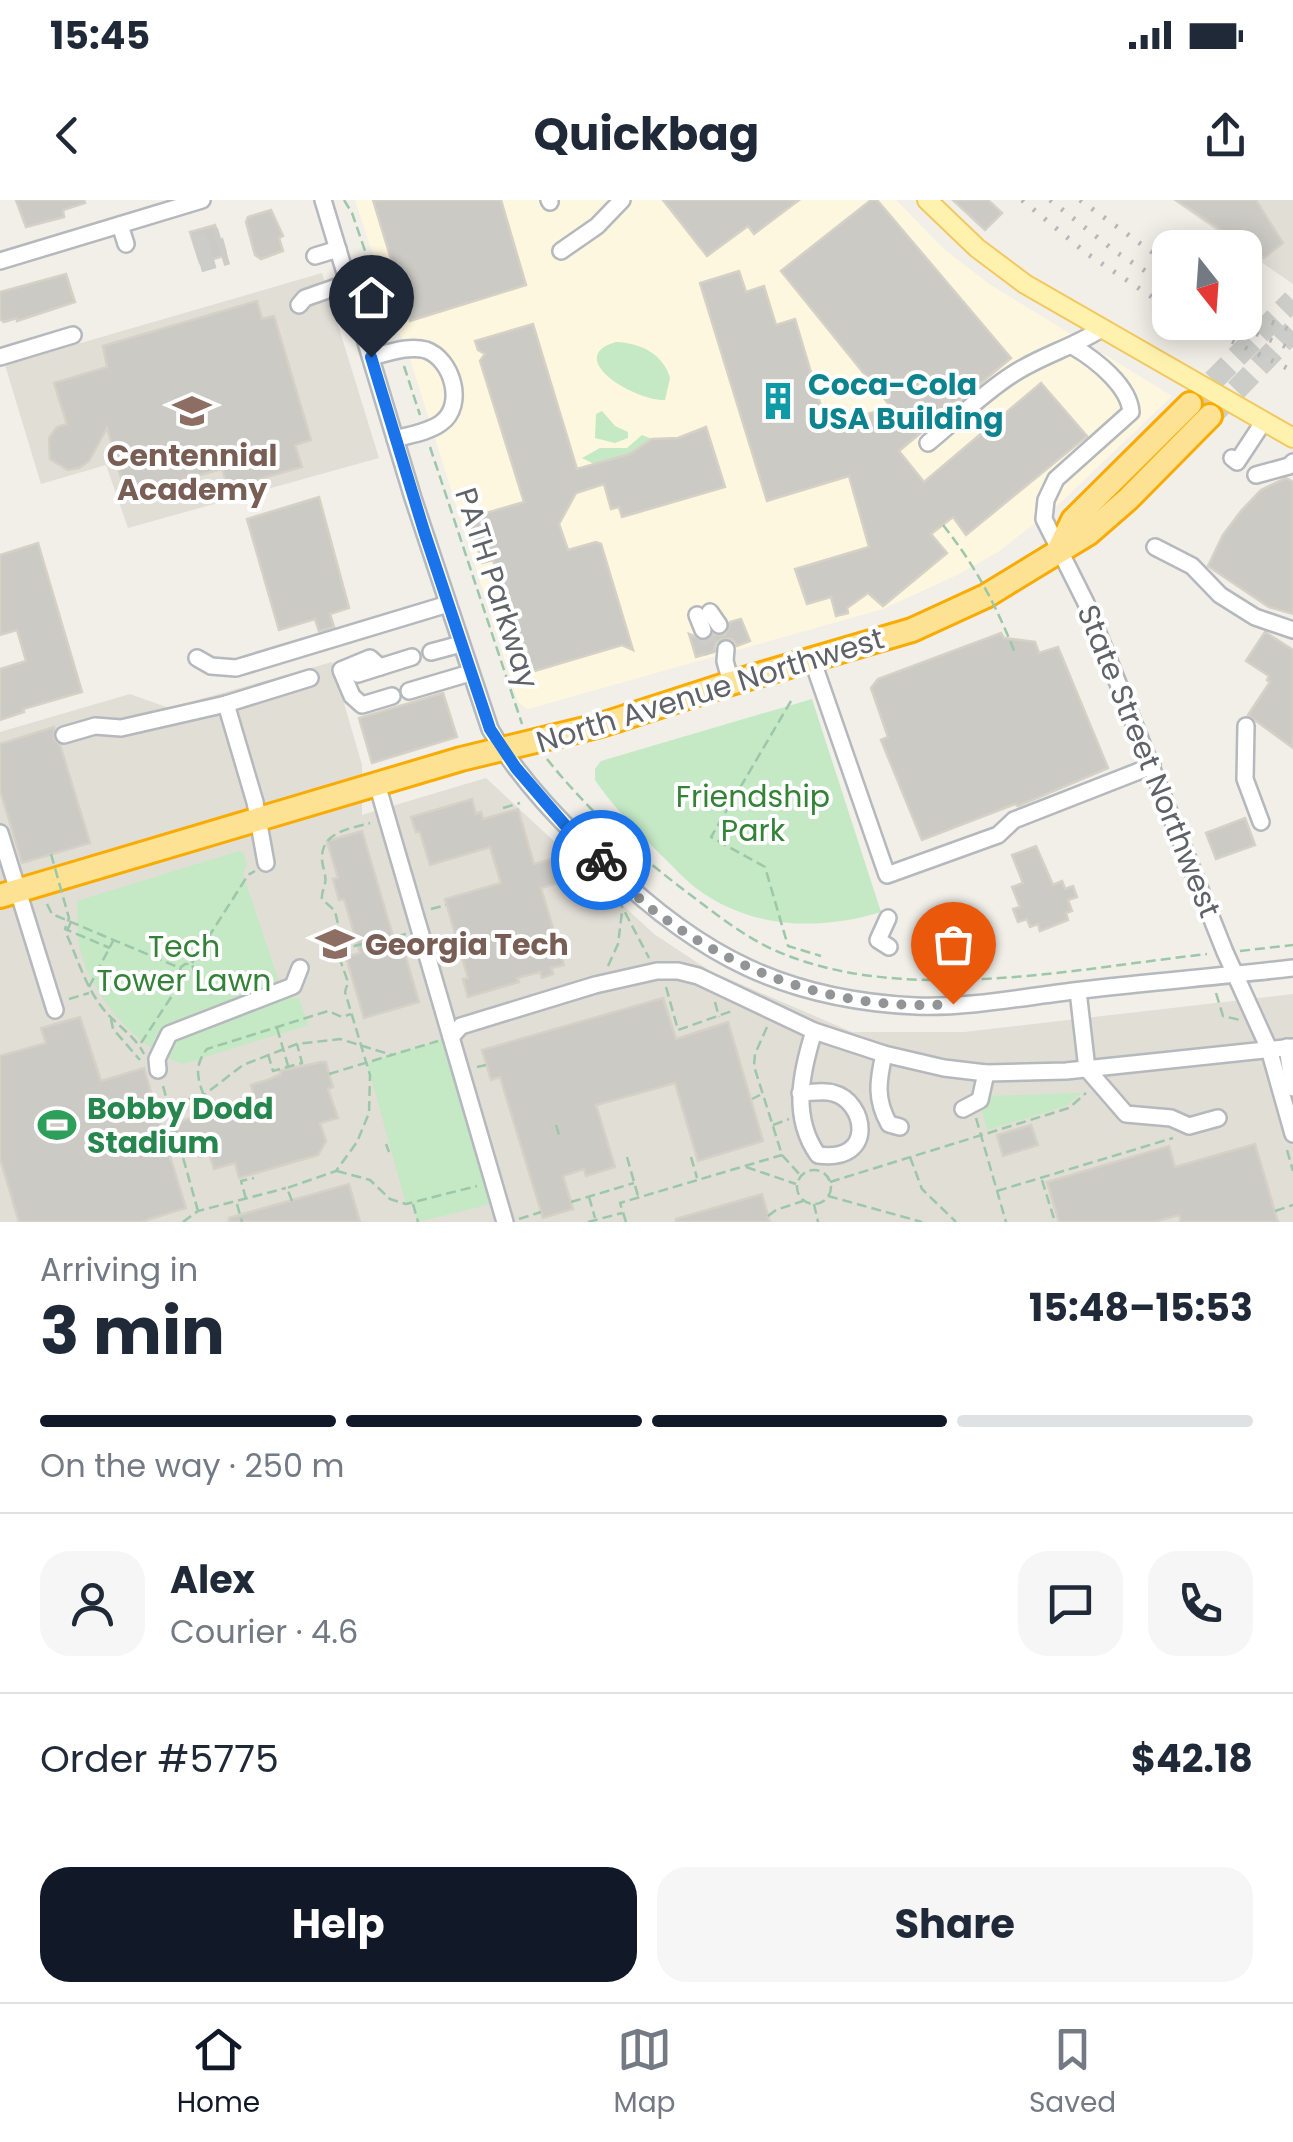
<!DOCTYPE html>
<meta charset="utf-8">
<style>
:root{--surface:#fff;--page:#f6f6f7;--text:#1f2937;--muted:#747a83;--line:#e0e1e3;--accent:#111827}
body{margin:0;font-family:Poppins,sans-serif;background:var(--page);color:var(--text);height:100vh;display:flex;flex-direction:column;font-size:38px;white-space:nowrap}
*{box-sizing:border-box;margin:0}
p{font-size:32px;color:var(--muted)}
.icon{flex:none;width:55px;height:55px;fill:none;stroke:currentColor;stroke-width:2;stroke-linecap:round;stroke-linejoin:round}
.map{position:relative;height:1022px;overflow:hidden}
.details{display:flex;flex-direction:column;background:var(--surface);flex:1}
.details>*{flex:none}
.needle{width:65px;rotate:163deg}
.tools{position:absolute;left:1152px;top:30px;display:grid;gap:20px}
.tools a{display:grid;place-items:center;width:110px;height:110px;border-radius:20px;background:var(--surface);box-shadow:0 5px 25px #0003;font-size:50px}
.pin{position:absolute;display:grid;place-items:center;width:85px;height:85px;color:#fff;margin:-102px -42px;border-radius:50% 50% 50% 0;rotate:-45deg;box-shadow:0 0 10px #0007}
.pin .icon{rotate:45deg}
.courier{position:absolute;display:grid;place-items:center;width:100px;height:100px;margin:-50px;border:8px solid #1a73e8;border-radius:50%;background:#fff;color:#222;box-shadow:0 2px 12px #0007}
.overview em{font-style:normal;font-weight:700}
.overview div{display:flex;flex-direction:column-reverse}
.overview{display:flex;align-items:center;justify-content:space-between;height:170px;padding:0 40px}
h1{font-size:65px;font-weight:700;line-height:75px}
.bar{display:grid;grid-template-columns:repeat(4,1fr);gap:15px 10px;align-content:center;height:120px;padding:0 40px}
.bar i{height:12px;border-radius:8px;background:var(--line)}
.bar .active{background:var(--accent)}
.bar p{grid-column:span 4}
.line{display:flex;align-items:center;gap:25px;padding:0 40px;border-top:2px solid var(--line)}
.line div{flex:1}
.round{display:grid;place-items:center;flex:none;width:105px;height:105px;border-radius:30px;background:var(--page)}
.button{display:flex;gap:20px;margin-top:auto;padding:20px 40px}
.button a{flex:1;height:115px;border-radius:30px;background:var(--accent);color:#fff;font-size:40px;font-weight:700;line-height:115px;text-align:center}
.button a+a{background:var(--page);color:var(--text)}
.status{display:flex;justify-content:space-between;align-items:center;height:70px;padding:0 50px;background:var(--surface);direction:ltr}
.status svg{height:28px;fill:currentColor}
header{display:flex;justify-content:space-between;align-items:center;height:130px;padding:0 40px;background:var(--surface);font-size:45px;font-weight:700}
.menu{display:flex;justify-content:space-around;align-items:center;height:140px;border-top:2px solid var(--line);background:var(--surface);font-size:28px;color:var(--muted)}
.menu a{display:grid;justify-items:center;gap:5px}
.menu .active{color:var(--accent)}
.map>svg:first-child{display:block}
</style>
<div class="status"><b>15:45</b><svg viewBox="0 0 49 12"><path d="M0 12V9h3v3zM5 12V6h3v6zM10 12V3h3v9zM15 12V0h3v12zM26 1h20v11H26zM47 4h2v5h-2z"/></svg></div>
<header><svg class="icon" aria-label="back" viewBox="0 0 24 24"><path d="M15 5l-7 7 7 7"/></svg>Quickbag<svg class="icon" aria-label="share" viewBox="0 0 24 24"><path d="M12 15V3M7 8l5-5 5 5M5 13v7h14v-7"/></svg></header>
<div class="map">
<svg width="1293" height="1022" viewBox="0 0 1293 1022">
<rect width="100%" height="100%" fill="#f1efe8"/>
<!-- commercial -->
<polygon fill="#fef7e0" points="355,0 896,0 944,49 989,84 1172,196 1058,305 998,352 957,375 883,409 528,509 518,502 405,143 399,133"/>
<!-- education -->
<g fill="#e1ded6">
<polygon points="1173,0 1293,0 1293,84 1245,51 1245,48 1240,47"/>
<polygon points="322,73 379,258 128,328 106,265 41,284 5,165"/>
<polygon points="332,462 362,565 362,615 486,578 654,734 710,771 852,832 964,832 1293,794 1293,1022 0,1022 0,532 130,494 169,508"/>
</g>
<!-- green -->
<g fill="#c5e8c5">
<path d="M 616,142 C 641,143 663,154 670,178 L 665,200 C 633,201 563,157 616,142 Z"/>
<polygon points="602,211 615,226 628,232 628,238 615,243 595,238 596,214"/>
<polygon points="642,235 652,239 640,251 598,266 582,258 600,248 627,248"/>
<path d="M 812,499 L 881,712 C 819,731 750,729 696,688 C 684,679 673,666 662,656 C 638,632 614,608 595,580 L 595,569 L 601,561 Z"/>
<path d="M 239,651 L 243,652 L 247,664 L 243,674 L 284,797 L 299,798 L 308,825 L 183,864 C 136,848 92,797 80,749 C 76,734 78,716 77,701 Z"/>
<polygon points="451,837 499,1002 418,1022 413,1004 406,1004 367,863"/>
<polygon points="1081,893 1066,906 987,930 982,911 988,896"/>
</g>
<!-- building -->
<g fill="#cccac5" stroke="#d6d1c6" stroke-width="2.5">
<polygon points="16,0 84,0 85,3 63,10 64,17 26,27"/>
<polygon points="373,0 501,0 526,85 410,121"/>
<polygon points="663,0 799,0 754,34 748,26 707,56"/>
<polygon points="871,0 877,0 1011,158 899,251 924,282 1041,183 1087,236 966,335 953,317 931,334 947,353 883,406 868,393 847,408 848,413 836,416 831,397 807,404 795,369 869,347 849,276 767,301 700,83 739,71 746,92 764,86 776,125 795,119 827,226 891,207 781,71"/>
<polygon points="953,0 988,0 1002,13 985,30"/>
<polygon points="1176,0 1256,0 1283,43 1264,58"/>
<polygon points="271,10 283,36 279,38 283,51 261,59 255,55 246,22 248,17"/>
<polygon points="215,25 224,56 200,63 190,32"/>
<polygon points="66,74 75,102 17,121 17,118 4,122 0,119 0,92"/>
<polygon points="257,101 262,119 274,116 311,240 295,245 302,267 228,288 222,269 126,295 107,228 89,261 79,268 68,270 50,259 49,238 57,227 67,224 54,183 107,167 103,146"/>
<polygon points="533,124 577,269 630,254 652,239 678,238 706,227 725,287 622,317 619,307 611,309 604,284 576,293 559,324 568,350 596,342 601,344 633,450 622,445 528,473 493,360 482,363 469,318 524,302 480,161 485,154 478,150 475,141"/>
<polygon points="1286,278 1293,282 1293,414 1269,407 1208,366 1223,335 1241,311 1261,290"/>
<polygon points="319,297 349,408 330,414 334,427 319,431 315,419 279,430 247,319"/>
<polygon points="38,343 82,492 23,509 24,512 0,520 0,469 26,461 17,430 0,435 0,355"/>
<polygon points="741,419 750,441 737,446 732,439 722,439 716,443 714,452 696,457 689,434 706,441 713,434 725,435 730,422"/>
<polygon points="1265,432 1293,450 1293,548 1248,515 1270,482 1267,480 1269,476 1246,461"/>
<polygon points="1001,433 1004,438 1035,442 1039,453 1058,447 1108,568 1018,606 1015,604 922,640 881,540 888,537 871,488 878,479"/>
<polygon points="443,493 457,537 372,563 359,518"/>
<polygon points="54,527 54,539 60,545 90,643 22,663 0,590 0,544"/>
<polygon points="472,599 476,614 481,612 483,619 518,609 534,664 565,655 572,679 541,688 564,765 551,768 553,774 542,778 540,772 517,778 519,782 468,797 463,779 468,778 445,699 501,683 490,647 430,665 420,632 416,632 411,617"/>
<polygon points="1245,618 1255,645 1216,659 1206,633"/>
<polygon points="362,631 395,743 401,741 419,802 364,818 346,757 360,753 344,699 339,700 333,679 338,678 327,641"/>
<polygon points="1036,646 1053,685 1062,681 1065,689 1073,686 1077,697 1068,700 1072,711 1066,713 1068,720 1040,731 1038,724 1030,727 1027,719 1018,722 1013,709 1020,707 1012,687 1023,683 1012,655"/>
<polygon points="663,798 676,839 728,822 763,941 698,961 675,883 596,905 615,967 586,976 584,969 563,976 573,1009 543,1018 500,877 491,880 482,850"/>
<polygon points="80,817 101,881 144,868 161,927 200,915 201,912 255,899 251,885 270,879 281,874 280,871 321,862 326,862 329,874 333,887 328,889 338,918 320,923 326,941 318,955 239,978 235,963 214,969 209,953 199,957 192,943 168,950 186,1008 141,1022 19,1022 0,958 0,856 46,843 41,828"/>
<polygon points="1031,925 1038,945 1003,956 997,935"/>
<polygon points="1255,944 1278,1022 1181,1022 1179,1015 1154,1022 1059,1022 1047,982 1169,946 1175,967"/>
<polygon points="349,984 360,1022 229,1022 229,1018"/>
<polygon points="762,994 770,1022 676,1022 676,1019"/>
</g>
<g fill="none" stroke-linecap="round" stroke-linejoin="round">
<!-- minor-tunnel -->
<g stroke="#ccccc8" stroke-width="15" stroke-dasharray="15 8" stroke-linecap="butt">
<polyline points="193,43 220,35"/>
<polyline points="196,53 225,45"/>
<polyline points="200,65 228,57"/>
<polyline points="703,430 712,453"/>
</g>
<!-- highway-tunnel -->
<g stroke="#ccccc8" stroke-width="22" stroke-dasharray="22 11" stroke-linecap="butt">
<polyline points="1190,204 1293,100"/>
<polyline points="1213,214 1293,131"/>
</g>
<!-- minor casing -->
<g stroke="#b5b8bc" stroke-width="20">
<g id="minor">
<path d="M 323,0 L 413,298 L 490,529 C 520,581 564,625 608,667 C 700,756 786,800 916,806 C 971,808 1028,796 1082,790 C 1152,782 1223,776 1293,768"/>
<polyline points="549,0 550,2"/>
<polyline points="120,25 126,44"/>
<polyline points="561,51 597,26 622,0"/>
<polyline points="315,56 338,49"/>
<polyline points="0,61 202,0"/>
<polyline points="299,105 305,98 348,83"/>
<path d="M 1074,147 C 1096,160 1129,186 1131,212 L 1056,279 L 1046,300 L 1044,319 L 1086,403 L 1225,752 L 1269,849 L 1293,934"/>
<polyline points="0,157 73,135"/>
<path d="M 371,157 C 388,153 409,145 426,150 C 452,159 466,205 441,223 C 429,232 409,235 395,239"/>
<path d="M 928,243 C 956,220 983,193 1013,174 C 1042,155 1074,147 1103,128"/>
<polyline points="1232,258 1237,262 1264,221"/>
<polyline points="1256,275 1289,266 1293,262"/>
<polyline points="1155,347 1192,366 1220,395 1255,417 1293,430"/>
<polyline points="710,412 719,425"/>
<polyline points="697,415 703,430"/>
<polyline points="726,449 725,461 731,483"/>
<polyline points="431,452 461,444"/>
<polyline points="197,458 211,466 236,468 448,404"/>
<polyline points="812,459 887,675 998,635 1014,620 1152,566"/>
<polyline points="358,474 380,467"/>
<polyline points="409,491 470,473"/>
<polyline points="392,496 362,505 352,496 341,470 370,458 380,467 412,457"/>
<polyline points="226,504 255,602 266,663"/>
<polyline points="1246,526 1245,579 1261,622"/>
<polyline points="64,535 95,526 121,528 226,504 310,478"/>
<polyline points="377,584 505,1022"/>
<polyline points="0,633 55,810"/>
<polyline points="888,718 878,740 889,747"/>
<polyline points="1078,791 1087,869 1126,914 1171,918 1189,926 1218,918"/>
<polyline points="451,837 461,826 595,785 657,771 678,771 698,776 814,831 884,854 944,868 986,873 1066,871 1293,847"/>
<polyline points="1287,847 1293,888"/>
<path d="M 884,854 C 878,881 875,899 889,924 L 900,927"/>
<polyline points="158,870 157,859 169,834 293,786 300,768"/>
<path d="M 800,893 C 810,893 823,890 833,893 C 866,901 877,963 818,955 C 791,917 801,873 814,831"/>
<polyline points="963,909 980,900 986,873"/>
</g>
</g>
<!-- major casing -->
<g stroke="#f2c960" stroke-width="22">
<polyline id="major" points="927,0 977,48 1025,84 1293,238"/>
</g>
<!-- highway casing -->
<g stroke="#f9ab00" stroke-width="28">
<g id="highway">
<polyline points="1059,349 1073,320 1190,204"/>
<polyline points="0,696 461,559 601,525 731,483 912,430 986,396 1089,333 1128,299 1210,216"/>
</g>
</g>
<!-- path -->
<g stroke="#9cc7a9" stroke-width="2.5" stroke-dasharray="10 5" stroke-linecap="butt">
<polyline points="344,0 352,13 394,135"/>
<polyline points="404,166 420,215"/>
<polyline points="430,247 522,524"/>
<polyline points="791,501 711,637 765,667 788,746 821,756"/>
<path d="M 547,559 C 585,607 635,653 684,690 C 712,711 740,734 772,749 C 899,807 1072,769 1207,754"/>
<polyline points="503,608 520,603"/>
<polyline points="618,699 649,758"/>
<polyline points="47,704 52,714 180,768 185,764 192,764 195,775 183,779 180,768"/>
<polyline points="431,709 446,705"/>
<path d="M 71,722 L 66,733 C 77,757 85,785 101,806 C 114,824 135,835 144,854"/>
<polyline points="340,740 354,746 406,734"/>
<polyline points="1240,751 1293,745"/>
<polyline points="192,763 248,675 255,671"/>
<polyline points="608,766 618,744 622,712"/>
<polyline points="89,787 113,741"/>
<polyline points="666,787 678,830 732,811"/>
<polyline points="1216,793 1223,816 1240,820"/>
<polyline points="69,799 89,793"/>
<polyline points="715,802 719,817"/>
<polyline points="111,819 113,829 140,860"/>
<polyline points="767,827 755,854 754,866 782,955 801,976"/>
<polyline points="277,828 289,869"/>
<polyline points="141,843 183,779"/>
<polyline points="268,854 273,871 302,863 297,844"/>
<polyline points="477,867 486,865"/>
<polyline points="329,874 438,841"/>
<polyline points="163,886 198,1011"/>
<polyline points="752,899 760,895"/>
<polyline points="168,905 204,895 243,865 297,844 340,839 392,855"/>
<path d="M 209,909 C 201,886 190,870 207,849 L 328,811 L 342,817 L 351,814"/>
<polyline points="976,918 1006,1022"/>
<polyline points="556,925 560,938"/>
<polyline points="773,925 789,919"/>
<polyline points="386,944 389,952"/>
<polyline points="1287,950 1293,971"/>
<polyline points="627,957 638,996"/>
<polyline points="691,957 697,978"/>
<polyline points="910,957 922,989 956,1022"/>
<polyline points="746,967 796,984"/>
<circle cx="814" cy="987" r="17"/>
<polyline points="337,971 370,980 390,999 406,1004 477,986"/>
<polyline points="1042,980 1055,1022"/>
<polyline points="830,982 1069,908 1086,893"/>
<polyline points="997,991 1173,938"/>
<polyline points="828,996 922,1022"/>
<polyline points="589,997 595,1018"/>
<polyline points="246,999 241,981 254,978"/>
<path d="M 292,1001 L 287,988 L 336,971 L 357,942 L 369,913 L 370,875 L 345,792 L 348,782 L 337,751 L 341,737 L 335,711 L 322,699 C 321,694 324,689 325,683 C 327,677 322,666 322,659 C 321,632 349,629 370,623"/>
<polyline points="571,1002 634,983"/>
<polyline points="237,1004 242,1022"/>
<polyline points="413,1004 418,1022"/>
<polyline points="814,1004 818,1022"/>
<polyline points="1275,1011 1293,1005"/>
<polyline points="768,1016 776,1010 803,1001"/>
<polyline points="519,1019 541,1012"/>
<polyline points="183,1022 198,1011 286,988"/>
<polyline points="588,1022 622,1013"/>
<polyline points="626,1022 620,1003 782,955"/>
</g>
<!-- minor -->
<use href="#minor" stroke="#fff" stroke-width="15"/>
<!-- major -->
<use href="#major" stroke="#fff2af" stroke-width="18"/>
<!-- highway -->
<use href="#highway" stroke="#fde293" stroke-width="22"/>
<!-- rail -->
<g stroke="#b6b7b8" stroke-width="5" stroke-dasharray="2.5 12" stroke-linecap="butt">
<polyline points="1022,0 1086,53 1170,109"/>
<polyline points="1050,0 1116,52 1170,87"/>
<polyline points="1080,0 1170,65"/>
<polyline points="1245,111 1293,131"/>
<polyline points="1193,122 1293,171"/>
<polyline points="1230,122 1293,150"/>
</g>
<!-- path-bridge -->
<g stroke="#9cc7a9" stroke-width="2.5" stroke-dasharray="10 5" stroke-linecap="butt">
<path d="M 943,325 C 975,365 996,405 1015,453"/>
<polyline points="51,654 69,718 65,729 110,748"/>
</g>
</g>
<g fill="none" stroke-linecap="round" stroke-linejoin="round">
<!-- done -->
<path stroke="#929495" stroke-width="10" stroke-dasharray="0 18" d="M 601,660 C 619,677 636,698 657,713 C 743,777 845,812 953,804"/>
<!-- route -->
<polyline stroke="#1a73e8" stroke-width="12" points="371,157 424,331 490,529 516,568 565,625 601,660"/>
</g>
<!-- icons -->
<defs>
<g id="building-bare" transform="scale(3)"><path d="M-4-6H4V6H1V3H-1V6H-4ZM-2.5-4.3h1.7v1.8h-1.7ZM.8-4.3h1.7v1.8H.8ZM-2.5-1h1.7V.8h-1.7ZM.8-1h1.7V.8H.8Z" fill="#0f9aa8" stroke="#fff" stroke-width="2.5" paint-order="stroke"/></g>
<g id="school-bare" transform="scale(3)"><path d="M0-5L7-2L0 1L-7-2ZM-4 1L0 2.5L4 1V4Q0 6-4 4Z" fill="#8d6e63" stroke="#fff" stroke-width="2.5" paint-order="stroke"/></g>
<g id="university-bare" transform="scale(3)"><path d="M0-5L7-2L0 1L-7-2ZM-4 1L0 2.5L4 1V4Q0 6-4 4Z" fill="#8d6e63" stroke="#fff" stroke-width="2.5" paint-order="stroke"/></g>
<g id="stadium-bare" transform="scale(3)"><path d="M0-5a6.5 5 0 1 0 0 10a6.5 5 0 1 0 0-10ZM-3.5-1.8h7v3.6h-7Z" fill="#2e9e5b" stroke="#fff" stroke-width="2.5" paint-order="stroke"/></g>
</defs>
<g fill-rule="evenodd">
<use href="#building-bare" x="778" y="201"/>
<use href="#school-bare" x="192" y="211"/>
<use href="#university-bare" x="335" y="744"/>
<use href="#stadium-bare" x="57" y="925"/>
</g>
<g text-anchor="middle" dominant-baseline="central" stroke-width="8" stroke-linejoin="round" paint-order="stroke">
<!-- culture labels -->
<g font-size="30" font-weight="bold" fill="#0d838f" stroke="#fff" text-anchor="start">
<text x="808" y="184">Coca-Cola<tspan x="808" dy="34">USA Building</tspan></text>
</g>
<!-- education labels -->
<g font-size="30" font-weight="bold" fill="#785e54" stroke="#fff">
<text x="192" y="255">Centennial<tspan x="192" dy="34">Academy</tspan></text>
<text x="365" y="744" text-anchor="start">Georgia Tech</text>
</g>
<!-- street labels -->
<g font-size="30" fill="#5f6368" stroke="#fff">
<text transform="translate(497 388) rotate(72)">PATH Parkway</text>
<text transform="translate(710 490) rotate(-17)">North Avenue Northwest</text>
<text transform="translate(1149 561) rotate(68)">State Street Northwest</text>
</g>
<!-- park labels -->
<g font-size="30" fill="#348238" stroke="#fff">
<text x="753" y="596">Friendship<tspan x="753" dy="34">Park</tspan></text>
<text x="184" y="746">Tech<tspan x="184" dy="34">Tower Lawn</tspan></text>
</g>
<!-- leisure labels -->
<g font-size="30" font-weight="bold" fill="#27864d" stroke="#fff" text-anchor="start">
<text x="87" y="908">Bobby Dodd<tspan x="87" dy="34">Stadium</tspan></text>
</g>
</g>
</svg>
<div class="tools">
<a><svg class="needle" viewBox="-14 -14 28 28"><path d="M0-13l5 13h-10z" fill="#e53935"/><path d="M0 13l5-13h-10z" fill="#747a83"/></svg></a>
</div>
<div class="pin" style="left:953px;top:804px;background:#ea580c"><svg class="icon" aria-label="bag" viewBox="0 0 24 24"><path d="M5 8h14l-1 12H6zM9 8a3 3 0 0 1 6 0"/></svg></div>
<div class="pin" style="left:371px;top:157px;background:#1f2937"><svg class="icon" aria-label="home" viewBox="0 0 24 24"><path d="M3 11l9-7 9 7M6 9v11h12V9"/></svg></div>
<div class="courier" style="left:601px;top:660px"><svg class="icon" aria-label="bike" viewBox="0 0 24 24"><circle cx="6" cy="16" r="4"/><circle cx="18" cy="16" r="4"/><path d="M6 16l4-8h5l3 8M10 8l3 8H6M13 5h3"/></svg></div>
</div>
<section class="details">
<div class="overview"><div><h1>3 min</h1><p>Arriving in</p></div><em>15:48–15:53</em></div>
<div class="bar"><i class="active"></i><i class="active"></i><i class="active"></i><i></i><p>On the way · 250 m</p></div>
<div class="line" style="height:180px"><a class="round"><svg class="icon" aria-label="person" viewBox="0 0 24 24"><circle cx="12" cy="8" r="4"/><path d="M4 21q1-7 8-7t8 7"/></svg></a><div><b>Alex</b><p>Courier · 4.6</p></div><a class="round"><svg class="icon" aria-label="chat" viewBox="0 0 24 24"><path d="M4 5h16v11H9l-5 4z"/></svg></a><a class="round"><svg class="icon" aria-label="phone" viewBox="0 0 24 24"><path d="M5 4h4l2 5-3 2q2 4 5 5l2-3 5 2v4C11 20 4 13 5 4z"/></svg></a></div>
<div class="line" style="height:130px"><div>Order #5775</div><b>$42.18</b></div>
<div class="button"><a>Help</a><a>Share</a></div>
</section>
<nav class="menu">
<a class="active"><svg class="icon" aria-label="home" viewBox="0 0 24 24"><path d="M3 11l9-7 9 7M6 9v11h12V9"/></svg>Home</a>
<a><svg class="icon" aria-label="map" viewBox="0 0 24 24"><path d="M3 6l6-2 6 2 6-2v14l-6 2-6-2-6 2zM9 4v14M15 6v14"/></svg>Map</a>
<a><svg class="icon" aria-label="saved" viewBox="0 0 24 24"><path d="M7 4h10v16l-5-4-5 4z"/></svg>Saved</a>
</nav>
